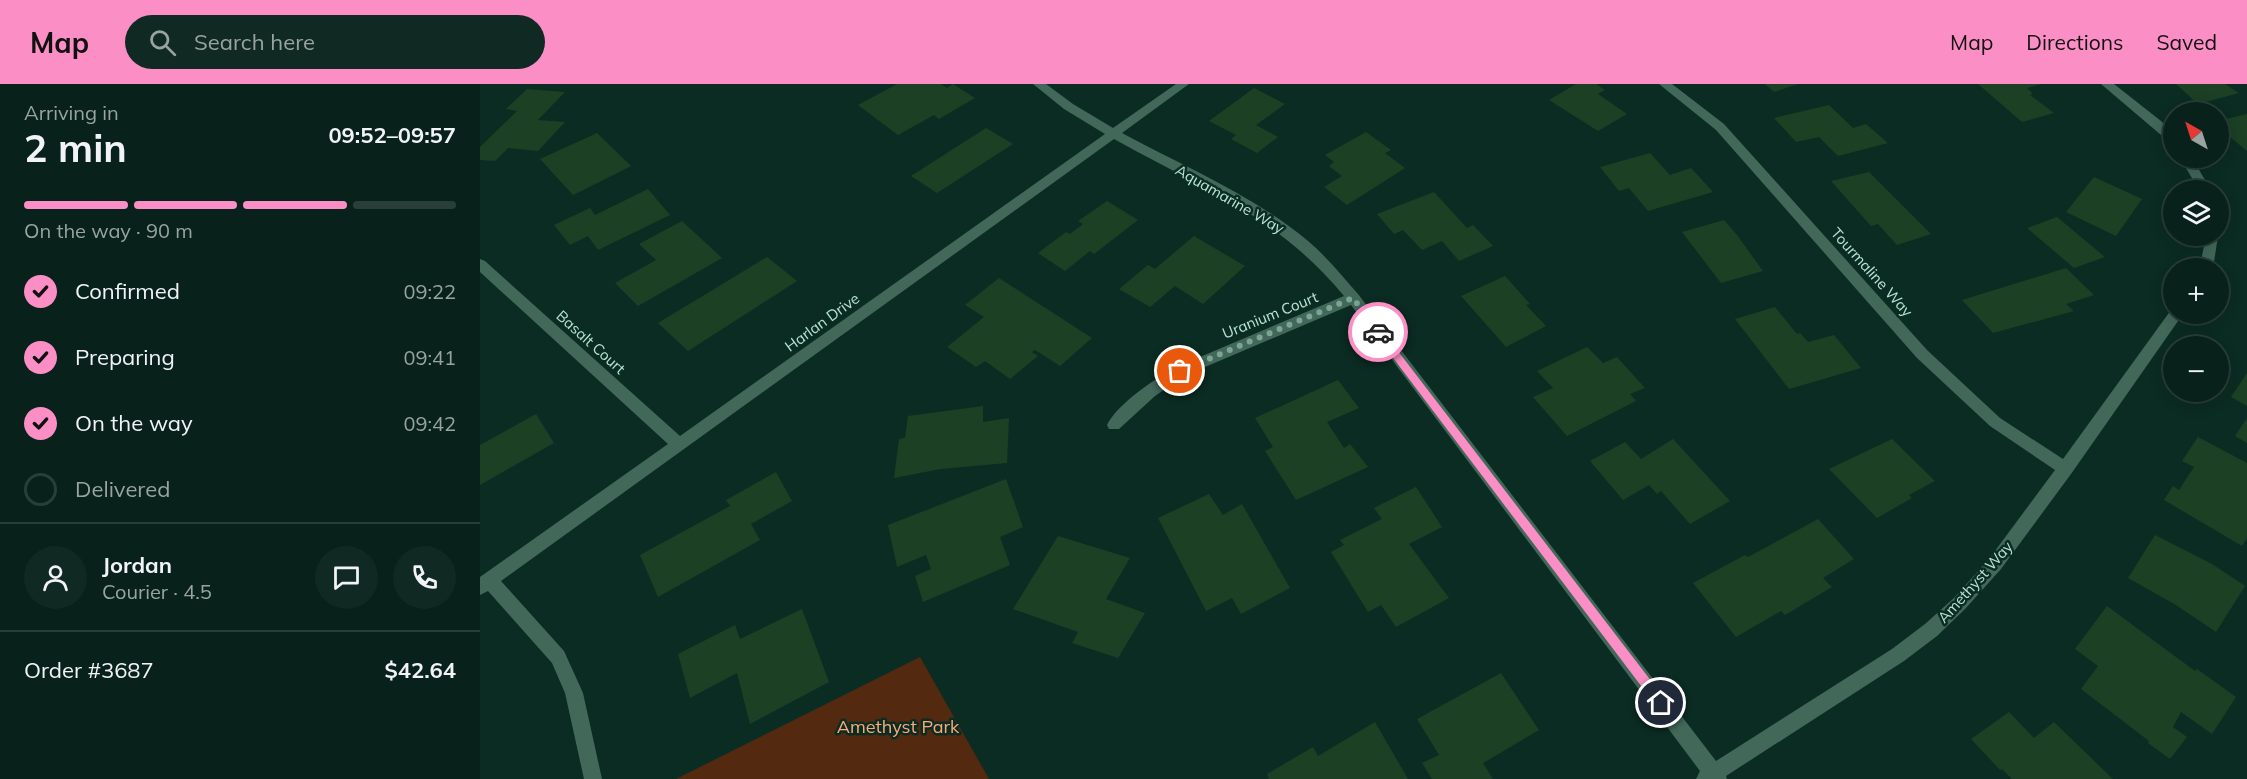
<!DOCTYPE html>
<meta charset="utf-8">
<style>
:root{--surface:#08211a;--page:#112923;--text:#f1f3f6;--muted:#98a3a2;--line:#293e39;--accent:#fb8fc5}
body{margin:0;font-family:Mulish,sans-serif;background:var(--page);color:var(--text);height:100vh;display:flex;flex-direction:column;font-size:22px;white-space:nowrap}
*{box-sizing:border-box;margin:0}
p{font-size:20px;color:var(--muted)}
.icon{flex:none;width:33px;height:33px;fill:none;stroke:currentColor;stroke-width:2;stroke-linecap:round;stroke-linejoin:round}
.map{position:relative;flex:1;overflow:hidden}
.side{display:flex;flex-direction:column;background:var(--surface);width:480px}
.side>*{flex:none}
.needle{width:39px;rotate:321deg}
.controls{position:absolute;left:1683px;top:18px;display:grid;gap:12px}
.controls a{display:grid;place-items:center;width:66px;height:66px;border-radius:50%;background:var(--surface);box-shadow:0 3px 15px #0003,0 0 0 2px var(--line);font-size:30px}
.pin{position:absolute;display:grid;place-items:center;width:51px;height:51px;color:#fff;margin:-26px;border:3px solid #fff;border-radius:50%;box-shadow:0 2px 6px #0007}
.courier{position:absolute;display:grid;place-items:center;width:60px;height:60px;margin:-30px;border:4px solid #fb8fc5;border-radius:50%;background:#fff;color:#222;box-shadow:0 2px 8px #0007}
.overview em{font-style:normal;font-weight:700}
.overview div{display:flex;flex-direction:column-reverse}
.overview{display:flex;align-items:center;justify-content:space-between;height:102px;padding:0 24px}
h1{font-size:39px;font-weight:700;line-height:45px}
.bar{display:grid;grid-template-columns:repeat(4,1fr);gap:9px 6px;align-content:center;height:72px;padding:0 24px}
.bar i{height:8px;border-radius:4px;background:var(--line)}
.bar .current{background:var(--accent)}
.bar p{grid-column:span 4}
.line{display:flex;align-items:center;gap:15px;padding:0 24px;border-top:2px solid var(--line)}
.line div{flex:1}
.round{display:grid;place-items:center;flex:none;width:63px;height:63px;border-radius:32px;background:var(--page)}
ol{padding:0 24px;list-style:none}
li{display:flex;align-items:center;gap:18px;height:66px}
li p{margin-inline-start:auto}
li .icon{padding:6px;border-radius:50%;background:var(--accent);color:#111;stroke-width:4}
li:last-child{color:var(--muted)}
li i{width:33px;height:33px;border:3px solid var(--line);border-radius:50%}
header{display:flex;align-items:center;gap:36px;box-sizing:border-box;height:84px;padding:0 30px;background:var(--accent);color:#111}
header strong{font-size:28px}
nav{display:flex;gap:33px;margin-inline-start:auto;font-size:21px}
.search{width:420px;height:54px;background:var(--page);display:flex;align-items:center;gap:15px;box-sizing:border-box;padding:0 21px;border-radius:33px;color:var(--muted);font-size:22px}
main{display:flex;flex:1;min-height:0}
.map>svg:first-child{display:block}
</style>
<header>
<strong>Map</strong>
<div class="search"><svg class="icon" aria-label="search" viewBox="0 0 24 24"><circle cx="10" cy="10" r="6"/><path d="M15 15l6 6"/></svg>Search here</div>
<nav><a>Map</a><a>Directions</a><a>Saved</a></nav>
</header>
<main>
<section class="side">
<div class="overview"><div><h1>2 min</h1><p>Arriving in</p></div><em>09:52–09:57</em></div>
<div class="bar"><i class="current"></i><i class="current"></i><i class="current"></i><i></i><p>On the way · 90 m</p></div>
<ol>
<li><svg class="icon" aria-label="check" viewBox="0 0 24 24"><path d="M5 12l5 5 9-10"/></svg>Confirmed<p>09:22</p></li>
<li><svg class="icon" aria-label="check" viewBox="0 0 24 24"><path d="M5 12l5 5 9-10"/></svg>Preparing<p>09:41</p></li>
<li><svg class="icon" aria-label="check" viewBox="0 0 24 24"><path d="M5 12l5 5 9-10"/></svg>On the way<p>09:42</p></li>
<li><i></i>Delivered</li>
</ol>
<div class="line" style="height:108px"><a class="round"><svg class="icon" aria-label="person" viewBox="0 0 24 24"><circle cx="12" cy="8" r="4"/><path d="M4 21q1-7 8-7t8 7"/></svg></a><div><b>Jordan</b><p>Courier · 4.5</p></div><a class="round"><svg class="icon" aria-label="chat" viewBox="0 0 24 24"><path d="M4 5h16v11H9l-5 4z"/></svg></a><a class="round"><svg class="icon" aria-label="phone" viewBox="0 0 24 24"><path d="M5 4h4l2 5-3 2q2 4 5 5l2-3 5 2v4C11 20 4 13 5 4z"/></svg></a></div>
<div class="line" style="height:78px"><div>Order #3687</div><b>$42.64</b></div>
</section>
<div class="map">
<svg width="1767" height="695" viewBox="0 0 1767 695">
<rect width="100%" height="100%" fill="#0b2c22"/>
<!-- green -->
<polygon fill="#532a10" points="440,573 509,695 196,695"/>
<!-- building -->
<g fill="#1b4024">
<polygon points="417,0 461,0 467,4 473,0 495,14 459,35 454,31 418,51 378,21"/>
<polygon points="1096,0 1116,0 1125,6 1118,10 1147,30 1118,47 1069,16"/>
<polygon points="1285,0 1318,0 1294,8"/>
<polygon points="1498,0 1561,0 1547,4 1553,10 1550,11 1574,29 1542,38"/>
<polygon points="1696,0 1745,0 1759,9 1718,20"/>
<polygon points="774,4 805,20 776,41 798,53 777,69 751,55 756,51 729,37"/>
<polygon points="47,5 85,8 58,36 85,38 58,67 28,64 15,77 0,76 0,63 37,27 26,25"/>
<polygon points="1349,21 1373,44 1386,40 1408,59 1358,72 1339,53 1316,58 1294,34"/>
<polygon points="1767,30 1767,67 1738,43 1738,37"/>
<polygon points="506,44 533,60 457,109 431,92"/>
<polygon points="886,48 911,66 905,69 925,84 867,121 844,103 862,92 849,82 854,78 845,71"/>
<polygon points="117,49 151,82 93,111 60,75"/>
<polygon points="1170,69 1190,91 1211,84 1233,108 1168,127 1149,104 1139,107 1120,83"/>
<polygon points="1389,88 1451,150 1417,161 1398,140 1391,142 1351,97"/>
<polygon points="1614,93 1662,115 1636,152 1586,128"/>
<polygon points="168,105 190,131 118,166 108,152 90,161 74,141 110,124 115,131"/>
<polygon points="954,108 987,144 993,141 1013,162 979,177 962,157 942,166 923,146 914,150 897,130"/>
<polygon points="627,117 658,136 614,170 610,167 585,187 558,169 586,148 590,150 603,140 598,137"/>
<polygon points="1577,133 1625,173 1594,184 1547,144"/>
<polygon points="1244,136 1257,151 1283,187 1241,199 1202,148"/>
<polygon points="202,137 242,174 158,222 135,199 176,176 159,160"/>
<polygon points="714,152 765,182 723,220 695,202 670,223 639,205 668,181 675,185"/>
<polygon points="287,173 317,197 208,267 178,239"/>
<polygon points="1586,184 1614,211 1586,220 1594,227 1513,249 1482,216"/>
<polygon points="1025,192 1050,220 1046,221 1066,242 1026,263 981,212"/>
<polygon points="519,194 612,254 580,282 555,266 552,268 558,272 530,295 505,277 496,283 467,263 504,233 485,221"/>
<polygon points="1295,223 1317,250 1320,249 1328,258 1354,251 1381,284 1309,305 1255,235"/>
<polygon points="1107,263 1123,279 1137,273 1165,304 1150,310 1156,317 1087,352 1053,313 1073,304 1057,287"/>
<polygon points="1767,289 1767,322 1751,313"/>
<polygon points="858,296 879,324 847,338 864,364 870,360 888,383 816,416 785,367 793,363 775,334"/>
<polygon points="503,322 503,338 529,334 527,379 461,385 414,394 419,355 425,354 428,332"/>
<polygon points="56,330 74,359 0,401 0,361"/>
<polygon points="1767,334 1767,359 1755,352"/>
<polygon points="1718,353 1767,379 1767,454 1762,462 1684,416 1693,402 1699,406 1714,383 1702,377"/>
<polygon points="1193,355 1250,417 1210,440 1181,407 1177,410 1169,401 1143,416 1110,377 1145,358 1161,375"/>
<polygon points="1412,355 1455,397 1429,411 1432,414 1397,434 1349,385"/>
<polygon points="296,388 312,417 271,440 280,456 178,513 160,471 250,422 246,416"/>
<polygon points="526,395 543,443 520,453 530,481 443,518 435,492 451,485 446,471 417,483 408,441"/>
<polygon points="936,403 962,443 929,460 969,514 916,543 901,521 888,528 851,468 864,461 860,456 902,435 894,424"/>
<polygon points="729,410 743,431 762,420 810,504 761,530 752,514 726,527 678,434"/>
<polygon points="1338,435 1374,475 1343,494 1352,503 1305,531 1301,527 1256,553 1213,499 1265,471 1268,473"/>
<polygon points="1675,451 1732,480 1765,502 1736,548 1696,521 1648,494"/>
<polygon points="578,452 650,474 626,515 665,529 638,574 592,559 598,548 533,525"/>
<polygon points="1627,522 1715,587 1717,585 1756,613 1732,650 1701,628 1693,643 1707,653 1690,675 1668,659 1669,657 1601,605 1618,582 1595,565"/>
<polygon points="322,525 349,598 270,640 257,589 210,614 198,570 255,541 260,555"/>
<polygon points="1021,589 1059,646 1003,679 1013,695 952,695 942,679 959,671 937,635"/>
<polygon points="1529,628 1554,654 1574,638 1633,695 1532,695 1522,685 1520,686 1491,655"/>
<polygon points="895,638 928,695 789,695 787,690 833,663 838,672"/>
</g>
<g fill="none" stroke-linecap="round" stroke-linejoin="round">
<!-- minor -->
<g fill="#42685a" fill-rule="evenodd">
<path d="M 553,0 L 566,0 L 593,20 L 633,44 L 696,0 L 709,0 L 642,49 C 705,83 773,111 828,157 C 847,173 862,192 878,210 L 1236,677 L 1412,565 L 1445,540 L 1474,514 L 1509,475 L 1575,386 L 1510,342 L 1437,274 L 1236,46 L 1179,0 L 1192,0 L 1244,40 L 1447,266 L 1520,334 L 1583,375 L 1691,226 L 1694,226 L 1694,230 L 1703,230 L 1591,390 L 1521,485 L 1486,524 L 1457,552 L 1424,577 L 1246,692 L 1247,695 L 1216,695 L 1220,687 L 871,221 L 704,292 L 675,312 L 639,345 L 629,345 L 627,341 C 638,319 674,296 694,284 L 864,212 C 798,132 722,104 634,55 L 21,497 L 84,567 L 103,609 L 122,695 L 104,695 L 85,609 L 72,579 L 8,507 L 0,511 L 0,493 L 188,360 L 0,188 L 0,175 L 5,177 L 200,352 L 625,50 L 584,25 Z"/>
<polygon points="1621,0 1634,0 1681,37 1694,50 1694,62"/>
<polygon points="1700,74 1712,74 1731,106 1719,106"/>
<polygon points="1726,152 1738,152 1734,178 1730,184 1717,184 1721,177"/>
</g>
</g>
<!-- route -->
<polygon fill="#fb8fc5" points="898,244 901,245 1185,615 1185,623 1177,623 895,250 895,245"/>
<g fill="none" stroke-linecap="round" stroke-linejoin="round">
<!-- done -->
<polyline stroke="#7ba496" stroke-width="6" stroke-dasharray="0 10.8" points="700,287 873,214 898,248"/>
</g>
<g text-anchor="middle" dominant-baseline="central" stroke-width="5" stroke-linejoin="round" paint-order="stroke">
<!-- street labels -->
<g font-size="15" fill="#b7e5d4" stroke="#0b2c22">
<text transform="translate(750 115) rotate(30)">Aquamarine Way</text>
<text transform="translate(1392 188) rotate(48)">Tourmaline Way</text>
<text transform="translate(790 231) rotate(-22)">Uranium Court</text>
<text transform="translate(342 238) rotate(-36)">Harlan Drive</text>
<text transform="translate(111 258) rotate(42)">Basalt Court</text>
<text transform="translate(1495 498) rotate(-48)">Amethyst Way</text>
</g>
<!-- near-park labels -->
<g font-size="18" fill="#fdaa7b" stroke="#0b2c22">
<text x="418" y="642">Amethyst Park</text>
</g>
</g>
</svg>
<div class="controls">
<a><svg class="needle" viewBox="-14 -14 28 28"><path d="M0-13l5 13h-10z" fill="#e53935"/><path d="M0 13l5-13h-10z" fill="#98a3a2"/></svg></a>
<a><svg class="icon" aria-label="layers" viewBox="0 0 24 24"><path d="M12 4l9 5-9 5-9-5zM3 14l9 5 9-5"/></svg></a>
<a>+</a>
<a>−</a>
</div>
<div class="pin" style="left:700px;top:287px;background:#ea580c"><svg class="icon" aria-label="bag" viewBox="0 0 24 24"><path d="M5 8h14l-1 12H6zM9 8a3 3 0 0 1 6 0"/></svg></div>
<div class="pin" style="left:1181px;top:619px;background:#1f2937"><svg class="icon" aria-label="home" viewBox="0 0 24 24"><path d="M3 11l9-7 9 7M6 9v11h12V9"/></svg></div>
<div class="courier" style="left:898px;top:248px"><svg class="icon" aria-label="car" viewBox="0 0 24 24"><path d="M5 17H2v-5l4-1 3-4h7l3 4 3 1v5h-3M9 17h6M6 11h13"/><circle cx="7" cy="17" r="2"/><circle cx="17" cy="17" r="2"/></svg></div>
</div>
</main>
